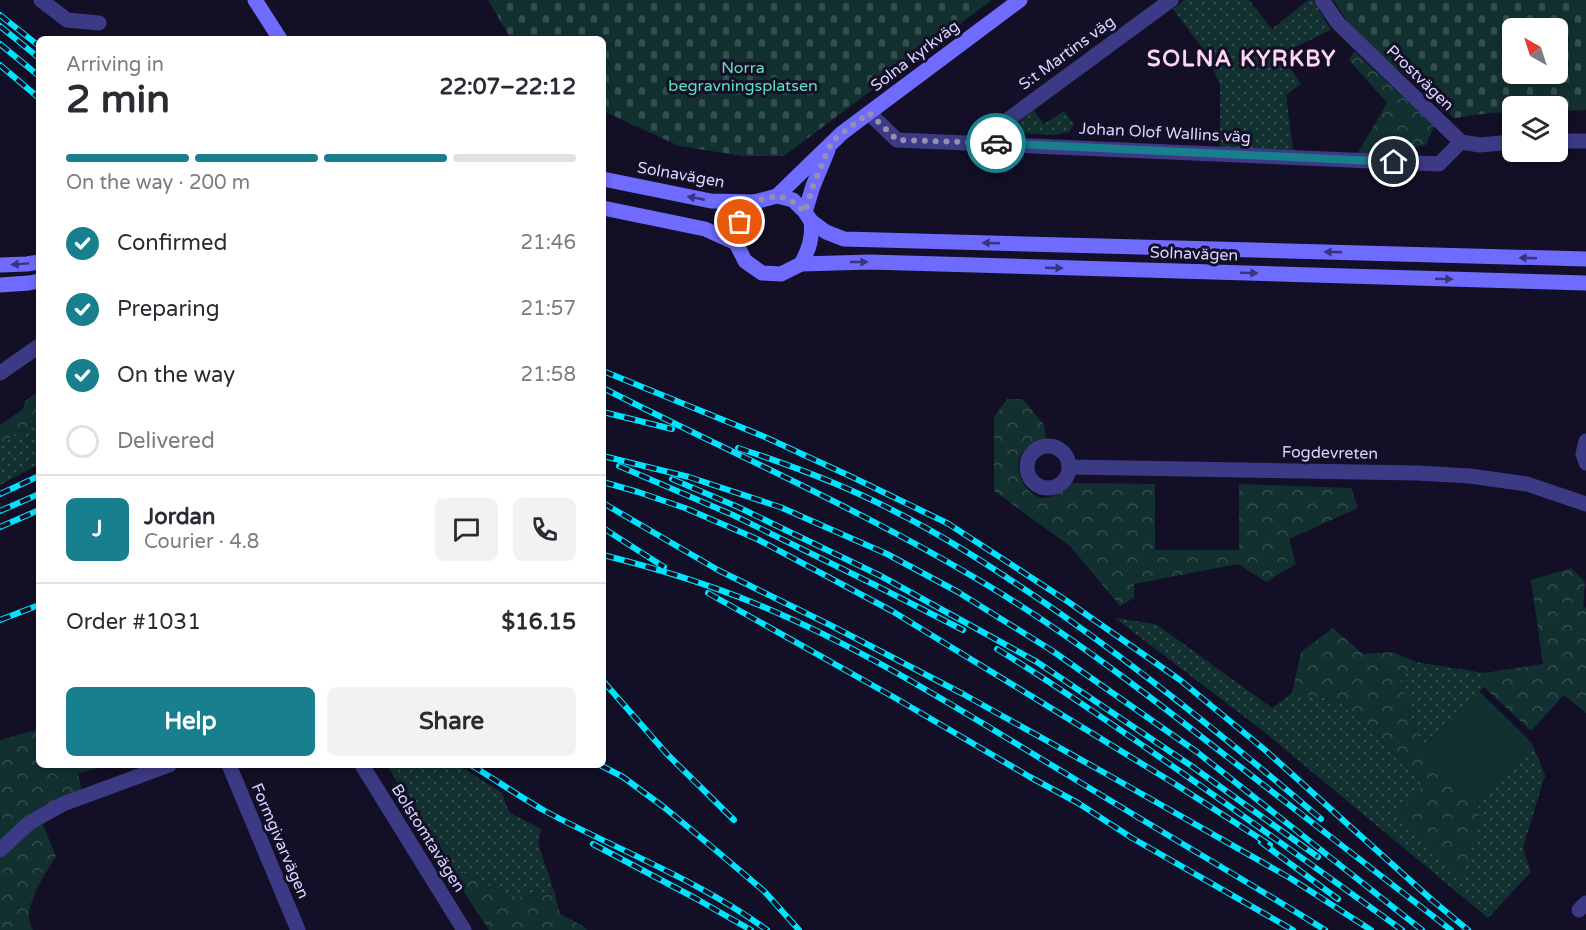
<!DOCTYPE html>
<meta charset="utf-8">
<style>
:root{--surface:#fff;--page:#f2f2f3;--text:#2b2b33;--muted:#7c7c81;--line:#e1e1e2;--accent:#187f8f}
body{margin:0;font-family:"Varela Round",sans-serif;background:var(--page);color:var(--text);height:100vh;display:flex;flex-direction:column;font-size:22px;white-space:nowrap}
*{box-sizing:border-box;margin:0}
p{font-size:20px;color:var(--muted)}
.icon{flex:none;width:33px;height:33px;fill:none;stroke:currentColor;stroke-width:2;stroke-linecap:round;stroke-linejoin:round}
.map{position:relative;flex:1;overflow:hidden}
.drawer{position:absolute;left:36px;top:36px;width:570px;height:732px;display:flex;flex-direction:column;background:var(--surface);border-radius:9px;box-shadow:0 3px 9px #0003}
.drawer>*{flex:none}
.needle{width:39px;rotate:321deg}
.tools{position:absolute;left:1502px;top:18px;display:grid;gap:12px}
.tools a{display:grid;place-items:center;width:66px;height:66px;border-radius:9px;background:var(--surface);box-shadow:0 3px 9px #0003;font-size:30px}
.pin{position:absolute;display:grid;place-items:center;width:51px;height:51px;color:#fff;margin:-26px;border:3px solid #fff;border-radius:50%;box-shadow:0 2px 6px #0007}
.courier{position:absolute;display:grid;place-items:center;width:60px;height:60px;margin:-30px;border:4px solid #187f8f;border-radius:50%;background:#fff;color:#222;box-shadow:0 2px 8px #0007}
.headline em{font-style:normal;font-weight:800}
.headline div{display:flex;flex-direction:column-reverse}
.headline{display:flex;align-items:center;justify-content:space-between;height:102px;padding:0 30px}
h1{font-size:39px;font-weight:800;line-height:45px}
.bar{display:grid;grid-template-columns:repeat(4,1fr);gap:9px 6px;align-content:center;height:72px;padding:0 30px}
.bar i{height:8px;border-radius:4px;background:var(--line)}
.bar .on{background:var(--accent)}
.bar p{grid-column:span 4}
.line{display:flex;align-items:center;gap:15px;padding:0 30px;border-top:2px solid var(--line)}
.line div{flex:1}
.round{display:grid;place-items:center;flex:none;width:63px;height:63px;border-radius:9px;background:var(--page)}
ol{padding:0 30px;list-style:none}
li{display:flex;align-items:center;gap:18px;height:66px}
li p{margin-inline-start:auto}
li .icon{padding:6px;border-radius:50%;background:var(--accent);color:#fff;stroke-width:4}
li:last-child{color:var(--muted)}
li i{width:33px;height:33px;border:3px solid var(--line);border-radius:50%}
.cta{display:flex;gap:12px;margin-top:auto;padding:12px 30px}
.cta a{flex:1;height:69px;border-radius:9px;background:var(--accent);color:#fff;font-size:24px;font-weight:800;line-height:69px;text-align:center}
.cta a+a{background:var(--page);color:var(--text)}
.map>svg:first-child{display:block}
</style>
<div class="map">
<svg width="1586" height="930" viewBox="0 0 1586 930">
<defs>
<pattern id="green-dots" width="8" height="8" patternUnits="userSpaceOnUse" patternTransform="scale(1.5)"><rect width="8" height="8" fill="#12302f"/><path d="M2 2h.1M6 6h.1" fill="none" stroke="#344d4e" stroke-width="1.8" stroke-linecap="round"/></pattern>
<pattern id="forest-crowns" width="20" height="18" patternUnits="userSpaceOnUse" patternTransform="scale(1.5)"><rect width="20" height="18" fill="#12302f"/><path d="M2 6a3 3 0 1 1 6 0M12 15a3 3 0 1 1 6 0" fill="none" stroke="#344d4e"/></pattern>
<pattern id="cemetery-stones" width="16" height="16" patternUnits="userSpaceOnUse" patternTransform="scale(1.5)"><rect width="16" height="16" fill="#12302f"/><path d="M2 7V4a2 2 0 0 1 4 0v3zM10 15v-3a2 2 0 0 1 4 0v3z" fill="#344d4e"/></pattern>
</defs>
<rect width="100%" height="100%" fill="#130f26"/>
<!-- green -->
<g fill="url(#green-dots)">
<polygon points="1184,0 1249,0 1272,29 1308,0 1313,0 1331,30 1281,54 1301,84 1286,95 1293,150 1220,148 1220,85 1208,56 1173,9"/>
<polygon points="1033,110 1044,124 1064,111 1074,124 1069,132 1053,135 1020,133 1017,124"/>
<polygon points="39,420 39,464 0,485 0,444"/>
<polygon points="1115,618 1156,624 1272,708 1292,693 1337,700 1375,734 1424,784 1480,821 1477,799 1532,743 1545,775 1523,848 1531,872 1488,918 1263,731"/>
<polygon points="1416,662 1484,673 1484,687 1424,747 1409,718 1410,702 1398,684"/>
<polygon points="387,765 458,765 502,793 509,812 541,829 538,843 555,894 510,897 445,863"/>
</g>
<!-- forest -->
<g fill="url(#forest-crowns)">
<polygon points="1354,51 1434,126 1426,145 1356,156 1387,103 1349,60"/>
<polygon points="35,394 39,398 39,420 0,444 0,425 23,409 25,401"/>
<path d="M 1007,399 L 1023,399 L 1044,425 L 1046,439 C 1040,443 1030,445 1025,450 C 1009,464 1024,496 1043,498 C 1055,498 1063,490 1071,483 L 1155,484 L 1155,550 L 1239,550 L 1239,484 L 1351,488 L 1358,508 L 1289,539 L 1296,564 L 1266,582 L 1238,564 L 1134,584 L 1134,598 L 1120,606 L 1070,546 L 994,491 L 994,417 Z"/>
<polygon points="1571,568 1585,582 1583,606 1586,608 1586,713 1564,695 1531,731 1484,687 1484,673 1543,664 1531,580"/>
<polygon points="1333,628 1363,654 1393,652 1416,662 1398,684 1410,702 1409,718 1424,747 1477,799 1480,821 1461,880 1398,815 1424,784 1375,734 1337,700 1292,693 1301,652"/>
<path d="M 39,729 L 39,765 L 107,765 L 78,774 L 82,791 L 38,813 L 56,856 C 46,873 19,911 33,930 L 0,930 L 0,740 Z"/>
<polygon points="445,863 510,897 555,894 560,914 583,926 587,930 489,930"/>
</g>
<!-- cemetery -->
<g fill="url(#cemetery-stones)" fill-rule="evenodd">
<polygon points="488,0 992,0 784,156 743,156 679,146 603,111 603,39 511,39"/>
<path d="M 1333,0 L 1586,0 L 1586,110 L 1557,111 L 1557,106 L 1512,106 L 1512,112 L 1490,113 L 1454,118 L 1369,44 L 1349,24 ZM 1512,28 L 1557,28 L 1557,74 L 1512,74 Z"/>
</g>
<!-- pitch -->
<polygon fill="#12302f" points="1479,691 1532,743 1477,799 1424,747"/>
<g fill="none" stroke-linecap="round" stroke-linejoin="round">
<!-- street -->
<g stroke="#3d3a85" stroke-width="15">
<polyline points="41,0 67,20 99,23"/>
<polyline points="1322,0 1338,23 1461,142 1480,145 1512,142"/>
<polyline points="869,113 897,140 1439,164 1461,142"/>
<polyline points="1557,141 1586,141"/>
<polyline points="995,143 1006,121 1171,0"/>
<polyline points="0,373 39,346"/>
<polyline points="1586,441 1583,454 1586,463"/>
<circle cx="1048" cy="467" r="21"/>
<polyline points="1070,467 1417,473 1470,476 1527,484 1586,504"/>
<polyline points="229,765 298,930"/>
<polyline points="362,765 464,930"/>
<polyline points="0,850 29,823 63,804 169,765"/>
<polyline points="1579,910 1586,903"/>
</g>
<!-- secondary -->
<g stroke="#6f6bff" stroke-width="15">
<polyline points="255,0 280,39"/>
<polyline points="603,179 711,201 754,202 777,196 793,200 805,212 811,221 826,232 844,239 1586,259"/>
<polyline points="777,196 842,133 1020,0"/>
<polyline points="754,202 740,222 736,243 745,261 762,273 781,274 801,264 870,262 1586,283"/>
<polyline points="603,208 705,229 736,243"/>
<polyline points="805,212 813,186 828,150"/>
<path d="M 801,264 C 809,249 813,238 811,221"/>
<polyline points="0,265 27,264 39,262"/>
<polyline points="0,285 29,283 39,281"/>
</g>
<!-- rail casing -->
<g stroke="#00e5ff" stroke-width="6">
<g id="rail">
<polyline points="0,15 39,46"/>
<polyline points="0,26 39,58"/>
<polyline points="0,44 39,76"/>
<polyline points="0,65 39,98"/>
<polyline points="603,371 765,437 852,477 947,523 1009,563 1067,601 1180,680 1265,750 1432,900 1468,930"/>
<path d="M 603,388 C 743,459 888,521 1021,606 C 1094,653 1162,706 1230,759 C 1304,816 1377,873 1451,930"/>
<polyline points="603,412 672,429"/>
<path d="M 738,448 C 790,465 842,484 890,509 C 943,535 993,568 1042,601 C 1140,668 1231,742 1321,819"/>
<polyline points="603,456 689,477 780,507 887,554 958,592 1051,650 1197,752 1422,930"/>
<polyline points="619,466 733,515 873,584 963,630"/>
<polyline points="672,479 738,507 879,575 1037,662 1190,765 1318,857"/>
<polyline points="603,482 638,492 685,508 757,539 892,611 1175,784 1270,845"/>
<polyline points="0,494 39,476"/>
<polyline points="603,503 718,570 830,625 963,694 1103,772 1290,878 1371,930"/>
<polyline points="0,511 39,494"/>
<polyline points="0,527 39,510"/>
<polyline points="603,528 664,567"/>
<path d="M 603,555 C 655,568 705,583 754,603 C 865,648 966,714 1068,775 C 1153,827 1240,877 1325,930"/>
<polyline points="708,593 897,699 1030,777 1078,803 1132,838 1293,930"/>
<polyline points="0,620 39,605"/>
<path d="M 997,649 C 1048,680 1097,714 1145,747 C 1232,807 1317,869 1402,930"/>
<polyline points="603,681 667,754 734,820"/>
<path d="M 471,765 C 496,780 520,797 545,811 C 619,851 699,880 767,930"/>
<polyline points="600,765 623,777 665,808 706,842 764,891 799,930"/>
<polyline points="1261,842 1338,899"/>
<polyline points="593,844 695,898 751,930"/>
</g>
</g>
<!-- rail -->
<use href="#rail" stroke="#130f26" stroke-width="4" stroke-dasharray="11" stroke-linecap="butt"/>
</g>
<!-- one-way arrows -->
<defs><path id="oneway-solid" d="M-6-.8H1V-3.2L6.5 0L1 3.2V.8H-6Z" transform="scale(1.5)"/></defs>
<g fill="#38347d">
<use href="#oneway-solid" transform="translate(696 198) rotate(-169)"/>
<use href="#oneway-solid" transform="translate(991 243) rotate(-178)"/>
<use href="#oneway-solid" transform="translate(1333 252) rotate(-178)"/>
<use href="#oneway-solid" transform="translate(1528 258) rotate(-178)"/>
<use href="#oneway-solid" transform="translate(859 262)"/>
<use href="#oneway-solid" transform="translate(20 264) rotate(176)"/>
<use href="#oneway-solid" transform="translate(1054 268) rotate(2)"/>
<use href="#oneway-solid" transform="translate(1249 273) rotate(2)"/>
<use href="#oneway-solid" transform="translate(1444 279) rotate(2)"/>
</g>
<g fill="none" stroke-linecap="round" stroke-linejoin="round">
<!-- done -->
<path stroke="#948fb3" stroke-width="6" stroke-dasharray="0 10.8" d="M 740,222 L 754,202 C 778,193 787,195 805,212 L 813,186 L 832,141 L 869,113 L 897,140 L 996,143"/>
<!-- route -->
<polyline stroke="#187f8f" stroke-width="8" points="996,143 1394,162"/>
</g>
<g text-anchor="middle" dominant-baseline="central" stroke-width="6" stroke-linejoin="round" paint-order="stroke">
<!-- street labels -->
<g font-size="16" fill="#d9d4ff" stroke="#130f26">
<text transform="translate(1067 53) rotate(-36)">S:t Martins väg</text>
<text transform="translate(915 56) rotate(-37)">Solna kyrkväg</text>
<text transform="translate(1420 78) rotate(44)">Prostvägen</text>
<text transform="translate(1165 133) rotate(3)">Johan Olof Wallins väg</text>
<text transform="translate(681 175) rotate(10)">Solnavägen</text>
<text transform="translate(1194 254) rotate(2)">Solnavägen</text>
<text transform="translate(1330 453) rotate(1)">Fogdevreten</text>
<text transform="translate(428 838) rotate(58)">Bolstomtavägen</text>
<text transform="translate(280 841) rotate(67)">Formgivarvägen</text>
</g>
<!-- park labels -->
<g font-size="16" fill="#5fe0c0" stroke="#130f26">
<text x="743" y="68">Norra<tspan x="743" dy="18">begravningsplatsen</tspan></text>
</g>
<!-- district labels -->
<g font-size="22" font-weight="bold" letter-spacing="1.5" fill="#ffd6f0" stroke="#130f26">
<text x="1242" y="59">SOLNA KYRKBY</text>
</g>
</g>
</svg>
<div class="tools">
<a><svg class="needle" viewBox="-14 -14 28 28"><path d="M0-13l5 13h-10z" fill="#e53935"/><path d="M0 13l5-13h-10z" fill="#7c7c81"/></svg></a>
<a><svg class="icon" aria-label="layers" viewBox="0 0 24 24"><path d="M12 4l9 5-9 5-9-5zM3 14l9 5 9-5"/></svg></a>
</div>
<div class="pin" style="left:740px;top:222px;background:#ea580c"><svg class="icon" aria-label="bag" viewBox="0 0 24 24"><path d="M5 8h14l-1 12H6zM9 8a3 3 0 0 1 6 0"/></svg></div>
<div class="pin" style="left:1394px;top:162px;background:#1f2937"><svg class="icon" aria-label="home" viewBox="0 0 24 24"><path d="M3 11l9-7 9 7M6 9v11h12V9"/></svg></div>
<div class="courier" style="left:996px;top:143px"><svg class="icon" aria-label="car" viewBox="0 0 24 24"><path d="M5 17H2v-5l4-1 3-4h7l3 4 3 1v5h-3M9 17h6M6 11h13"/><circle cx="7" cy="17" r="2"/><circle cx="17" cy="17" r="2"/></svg></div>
<section class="drawer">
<div class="headline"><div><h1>2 min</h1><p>Arriving in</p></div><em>22:07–22:12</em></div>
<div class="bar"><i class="on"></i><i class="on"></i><i class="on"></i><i></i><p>On the way · 200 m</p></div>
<ol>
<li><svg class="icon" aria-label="check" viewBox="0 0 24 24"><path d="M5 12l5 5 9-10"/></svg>Confirmed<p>21:46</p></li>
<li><svg class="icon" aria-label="check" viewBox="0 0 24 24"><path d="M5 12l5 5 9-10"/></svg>Preparing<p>21:57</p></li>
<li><svg class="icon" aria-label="check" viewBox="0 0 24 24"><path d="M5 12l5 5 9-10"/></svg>On the way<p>21:58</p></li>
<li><i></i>Delivered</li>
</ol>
<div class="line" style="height:108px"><b class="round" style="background:var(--accent);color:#fff">J</b><div><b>Jordan</b><p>Courier · 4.8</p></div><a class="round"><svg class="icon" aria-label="chat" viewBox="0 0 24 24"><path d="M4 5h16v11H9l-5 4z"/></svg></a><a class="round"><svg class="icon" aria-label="phone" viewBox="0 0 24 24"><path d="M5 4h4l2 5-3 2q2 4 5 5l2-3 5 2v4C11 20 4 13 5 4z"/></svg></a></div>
<div class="line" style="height:78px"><div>Order #1031</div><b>$16.15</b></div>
<div class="cta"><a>Help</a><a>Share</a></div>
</section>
</div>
